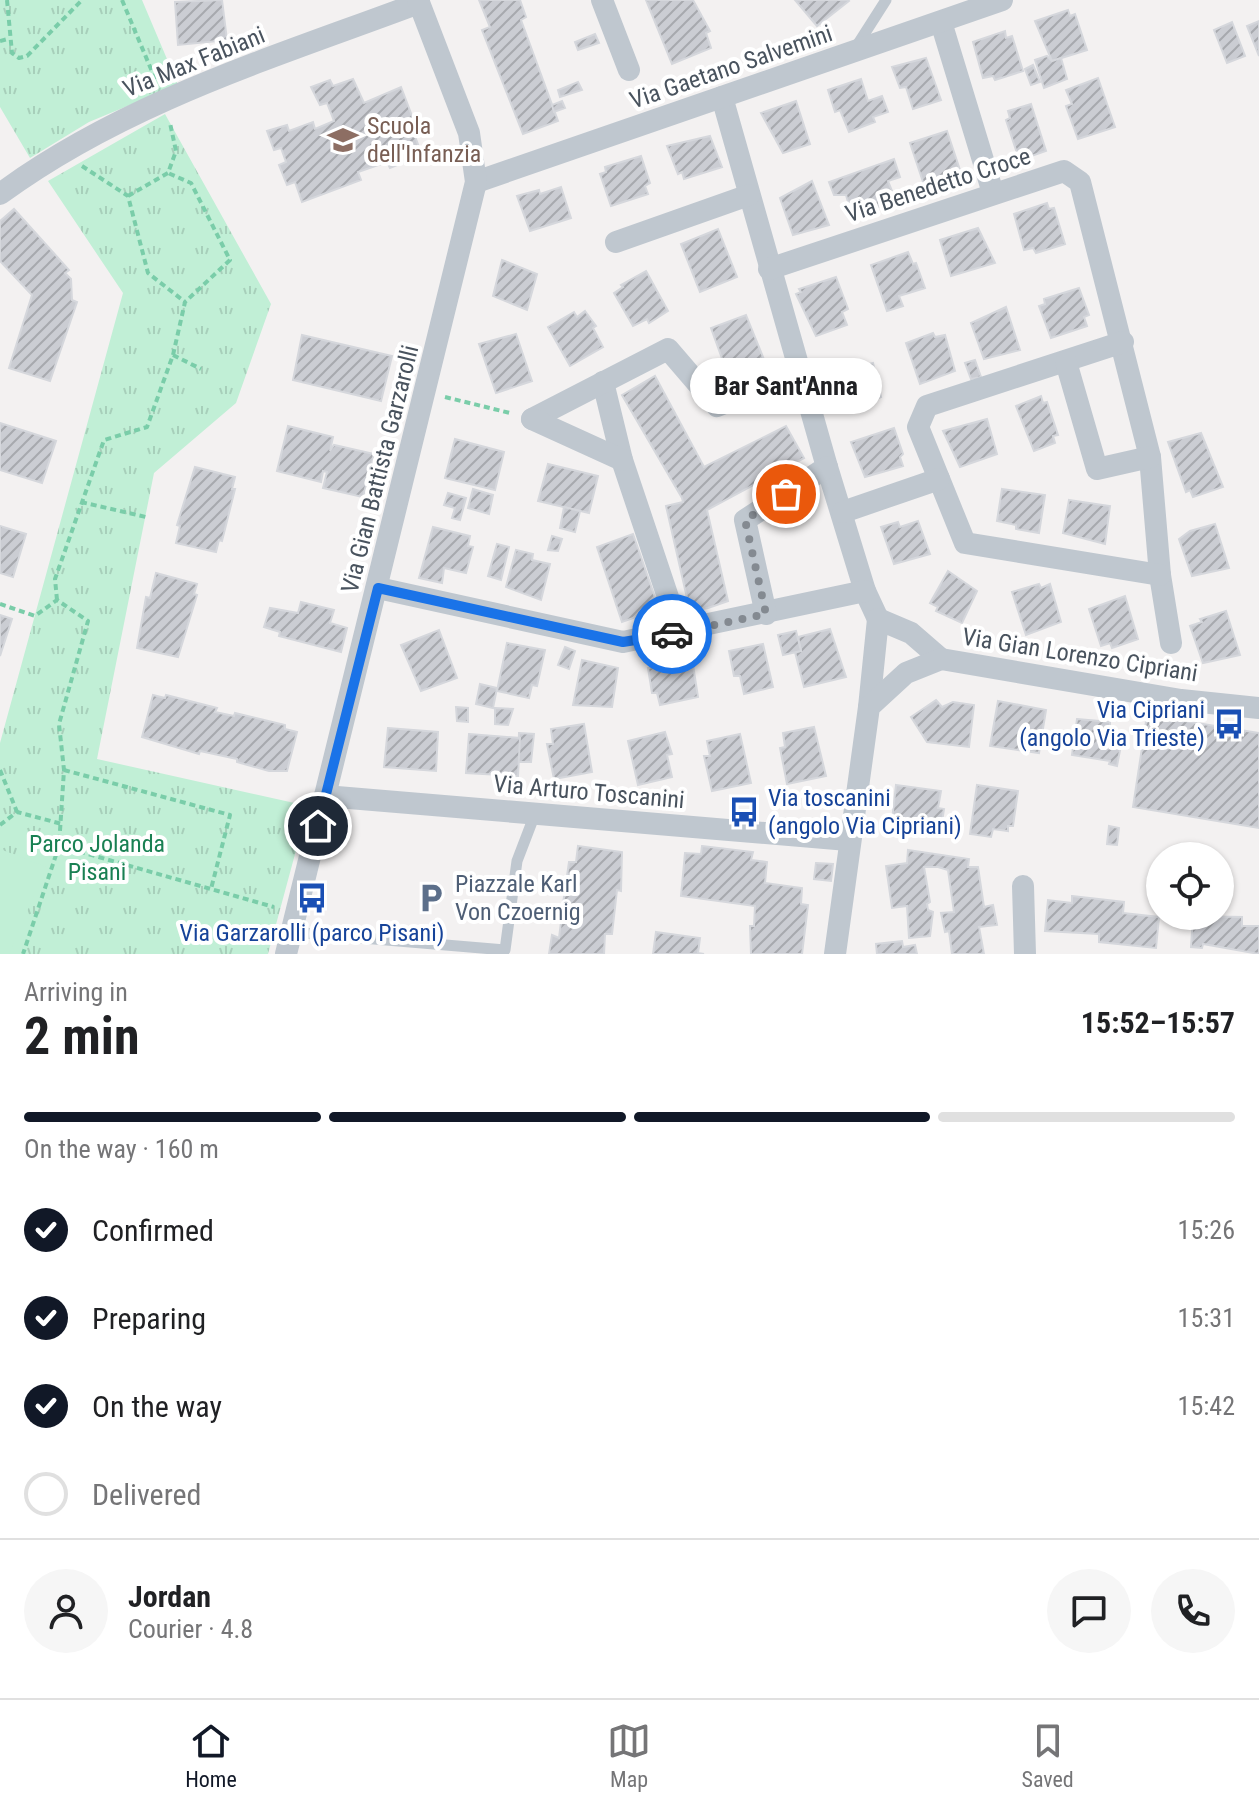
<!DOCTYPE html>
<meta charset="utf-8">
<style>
:root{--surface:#fff;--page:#f6f6f6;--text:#202124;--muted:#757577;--line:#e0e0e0;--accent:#111827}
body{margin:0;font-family:"Roboto Condensed",sans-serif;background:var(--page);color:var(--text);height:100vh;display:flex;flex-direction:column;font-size:30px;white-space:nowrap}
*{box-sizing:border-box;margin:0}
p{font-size:26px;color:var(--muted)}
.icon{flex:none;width:44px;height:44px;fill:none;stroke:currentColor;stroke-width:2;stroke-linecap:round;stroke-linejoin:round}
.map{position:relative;height:954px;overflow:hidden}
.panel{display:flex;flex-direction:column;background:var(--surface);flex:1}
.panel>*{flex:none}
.controls{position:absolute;left:1146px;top:842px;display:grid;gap:16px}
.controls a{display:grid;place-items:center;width:88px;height:88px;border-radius:50%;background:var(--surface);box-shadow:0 2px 6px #0004;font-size:40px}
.pin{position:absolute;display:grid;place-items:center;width:68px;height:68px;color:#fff;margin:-34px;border:4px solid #fff;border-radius:50%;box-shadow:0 2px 8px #0007}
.courier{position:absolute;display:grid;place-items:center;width:80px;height:80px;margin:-40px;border:6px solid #1a73e8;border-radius:50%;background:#fff;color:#222;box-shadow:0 2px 10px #0007}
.bubble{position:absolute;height:56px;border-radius:28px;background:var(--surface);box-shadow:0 2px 6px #0004;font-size:26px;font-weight:700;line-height:56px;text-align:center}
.head em{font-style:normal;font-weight:700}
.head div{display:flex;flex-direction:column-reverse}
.head{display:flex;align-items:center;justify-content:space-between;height:136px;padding:0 24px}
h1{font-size:52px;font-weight:700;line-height:60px}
.bar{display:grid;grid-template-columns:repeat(4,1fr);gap:12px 8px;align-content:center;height:96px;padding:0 24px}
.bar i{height:10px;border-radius:6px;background:var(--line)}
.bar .selected{background:var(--accent)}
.bar p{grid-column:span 4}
.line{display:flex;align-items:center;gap:20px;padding:0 24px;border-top:2px solid var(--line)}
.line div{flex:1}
.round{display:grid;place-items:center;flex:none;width:84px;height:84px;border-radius:42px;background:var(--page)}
ol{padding:0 24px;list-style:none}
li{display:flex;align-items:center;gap:24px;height:88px}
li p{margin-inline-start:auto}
li .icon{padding:8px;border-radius:50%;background:var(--accent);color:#fff;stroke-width:4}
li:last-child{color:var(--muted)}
li i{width:44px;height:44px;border:4px solid var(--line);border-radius:50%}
.menu{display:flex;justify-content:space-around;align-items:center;height:112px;border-top:2px solid var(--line);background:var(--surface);font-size:22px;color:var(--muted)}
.menu a{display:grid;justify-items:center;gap:4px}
.menu .selected{color:var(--accent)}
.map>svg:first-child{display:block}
</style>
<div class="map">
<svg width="1259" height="954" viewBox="0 0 1259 954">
<defs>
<pattern id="grass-tufts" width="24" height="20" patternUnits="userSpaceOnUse" patternTransform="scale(2)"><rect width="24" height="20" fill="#c1efd6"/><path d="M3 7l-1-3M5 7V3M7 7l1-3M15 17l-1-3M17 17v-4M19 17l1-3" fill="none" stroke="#a7cfba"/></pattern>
<pattern id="building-hatch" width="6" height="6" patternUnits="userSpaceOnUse" patternTransform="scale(2)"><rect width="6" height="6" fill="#cbcdd3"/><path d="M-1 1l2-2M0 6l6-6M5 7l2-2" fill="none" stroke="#a7a9ae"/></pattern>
</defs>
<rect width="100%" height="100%" fill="#f3f1f1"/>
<!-- grass -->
<g fill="url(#grass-tufts)">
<polygon points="0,0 142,0 178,85 89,122 30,158 0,107"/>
<polygon points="165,114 271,304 236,403 154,473 97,759 308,806 268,954 0,954 0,743 123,293 48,181"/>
</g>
<!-- pitch -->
<polygon fill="#c1efd6" points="0,849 46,867 9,954 0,954"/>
<!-- building -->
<g fill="url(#building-hatch)" stroke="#d5d7dc" stroke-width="2">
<polygon points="222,0 227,40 178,45 175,2"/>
<polygon points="479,0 520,0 526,17 521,20 558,121 523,134 482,30 490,27"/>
<polygon points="646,0 693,0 710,31 706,33 711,48 672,64"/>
<polygon points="795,0 848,0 849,1 817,26"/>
<polygon points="1068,10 1070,16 1075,14 1087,50 1052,61 1035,21"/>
<polygon points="1259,21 1259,56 1247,26"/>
<polygon points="1232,22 1245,56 1227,63 1214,30"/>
<polygon points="1005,31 1006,38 1012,36 1023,71 995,80 993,76 983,78 973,42"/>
<polygon points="595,34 599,43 578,50 575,42"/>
<polygon points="1047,56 1052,61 1061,58 1067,79 1044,88 1035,60"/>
<polygon points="926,58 941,100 913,109 906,87 900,88 892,67"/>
<polygon points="1033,65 1040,82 1031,85 1025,69"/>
<polygon points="1098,78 1115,127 1078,139 1066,106 1072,104 1066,90"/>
<polygon points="353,79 364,103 401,87 417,129 413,131 422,155 390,168 387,162 358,172 361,180 302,202 295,182 287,185 279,165 286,162 281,148 274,150 267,131 287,125 289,131 313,122 315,129 334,121 327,103 320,105 311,87 330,80 333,86"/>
<polygon points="861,79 868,101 882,96 888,112 873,117 875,122 849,132 840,110 835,112 828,90"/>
<polygon points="578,82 582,90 560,97 558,90"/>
<polygon points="562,101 565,108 554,112 552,105"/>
<polygon points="796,101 810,144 783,153 761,113"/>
<polygon points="1031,104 1046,151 1023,159 1021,152 1017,153 1006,120 1010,118 1008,111"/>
<polygon points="947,131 963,179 926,191 910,143"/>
<polygon points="710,136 722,167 684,179 682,172 678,174 667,146"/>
<polygon points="641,156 650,183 645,186 648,194 611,206 600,174 606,172 605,167"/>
<polygon points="894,159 900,177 888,181 896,201 852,216 846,195 834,195 829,182"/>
<polygon points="812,181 829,225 793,235 780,198"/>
<polygon points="561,187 571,218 530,231 517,196 539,190 540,194"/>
<polygon points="1047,203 1049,209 1054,208 1065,244 1036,253 1033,248 1024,250 1014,214"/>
<polygon points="14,209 69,270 65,273 71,279 72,300 77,302 50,381 9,368 32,295 0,261 0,221"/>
<polygon points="978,228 995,263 951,276 940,240"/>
<polygon points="718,229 737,277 700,292 681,244"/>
<polygon points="908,252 913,264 916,263 925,288 899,296 903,306 887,311 871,265"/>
<polygon points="502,260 537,274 527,310 493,296"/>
<polygon points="646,271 668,311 649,323 647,319 633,326 614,293 623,287 621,285"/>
<polygon points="836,277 848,309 842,312 847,325 816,336 796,294 801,292 799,289"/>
<polygon points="1079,288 1089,315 1084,317 1087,326 1051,338 1039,306 1045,304 1044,299"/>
<polygon points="1006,307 1020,350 984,359 971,323"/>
<polygon points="585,311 596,326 593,328 603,347 570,366 548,327 574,312 577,317"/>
<polygon points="746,315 765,362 728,375 711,328"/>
<polygon points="933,333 935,337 945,335 955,371 920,384 906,343"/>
<polygon points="516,334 532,381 496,393 479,344"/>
<polygon points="302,335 392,356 381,401 293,380"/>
<polygon points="975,360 981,377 971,379 965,363"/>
<polygon points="873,363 881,397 845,410 839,396 836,398 829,374"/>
<polygon points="655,376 704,467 786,426 804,458 707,510 728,601 708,608 690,611 666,506 683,502 682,498 622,395"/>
<polygon points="1041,396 1043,403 1047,402 1058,435 1053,436 1055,443 1034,451 1016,406"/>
<polygon points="987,419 997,454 960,467 943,431"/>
<polygon points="0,423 56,441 42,483 0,470"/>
<polygon points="288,426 333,437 330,451 334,445 374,454 363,497 323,488 327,472 323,471 321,482 277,471"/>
<polygon points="894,428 903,454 900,457 903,466 865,477 851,442"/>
<polygon points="1201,433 1223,487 1193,497 1190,490 1186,492 1168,442"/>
<polygon points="455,439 504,452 495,490 445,478"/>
<polygon points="548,464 598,476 589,513 538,501"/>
<polygon points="195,467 235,477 232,489 235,489 222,541 219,540 216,552 176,543 180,526 177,525"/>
<polygon points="473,489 493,495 489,514 468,508"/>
<polygon points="1002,489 1045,495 1039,533 1016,529 1016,525 997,521"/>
<polygon points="448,493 466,498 460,520 452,518 455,508 444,505"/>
<polygon points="1069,500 1110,506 1105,544 1063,533"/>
<polygon points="564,507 580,511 575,532 560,528"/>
<polygon points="918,521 930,554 894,564 881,527 898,522 900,527"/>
<polygon points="1215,524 1229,568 1192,576 1179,539 1190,531"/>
<polygon points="0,526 26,534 13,577 0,573"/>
<polygon points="433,527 470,536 468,546 473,547 466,573 444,568 442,583 419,578"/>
<polygon points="633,534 659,609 622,622 597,547"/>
<polygon points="552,536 562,539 558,551 548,550"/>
<polygon points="497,544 509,547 501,580 488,576"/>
<polygon points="516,550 533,554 532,560 550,564 541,600 506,587"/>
<polygon points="948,571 977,591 962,623 936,611 938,607 930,603"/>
<polygon points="156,573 197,584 194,594 197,595 178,657 137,648 146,597 150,598"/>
<polygon points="1039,584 1041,588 1050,584 1061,622 1026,635 1012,592"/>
<polygon points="1125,596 1138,639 1112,648 1110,643 1101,646 1089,609"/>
<polygon points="301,602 334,610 330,623 347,628 341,652 279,636 280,632 264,627 270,608 298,613"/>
<polygon points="1226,611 1240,655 1203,663 1190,626 1202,622 1200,619"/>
<polygon points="0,615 12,619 0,656"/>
<polygon points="830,629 846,677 804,687 795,652 801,651 798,637"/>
<polygon points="439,630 457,678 421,691 401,645"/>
<polygon points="796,631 801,651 783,655 778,635"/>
<polygon points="507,643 545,650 537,686 532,685 529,698 497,691"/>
<polygon points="763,644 773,687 744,694 740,676 734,676 729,651"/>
<polygon points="565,647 575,651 569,669 558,665"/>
<polygon points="582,660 618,668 612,707 573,705"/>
<polygon points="671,664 673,669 693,665 698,697 660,705 657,693 652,693 648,668"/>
<polygon points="480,684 497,688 493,708 476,704"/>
<polygon points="153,695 165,698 166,695 217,708 215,712 234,716 235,713 285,725 285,729 297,732 287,771 269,771 237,762 237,759 200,751 199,754 142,737"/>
<polygon points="936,700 942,707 953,702 974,705 969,747 927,742 911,717"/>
<polygon points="998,701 1046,710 1039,753 990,746"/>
<polygon points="456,707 468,708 468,722 457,721"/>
<polygon points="495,708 513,709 508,725 495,724"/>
<polygon points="1147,715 1259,733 1259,828 1133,807"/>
<polygon points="1077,719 1110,722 1110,729 1118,731 1117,745 1121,745 1117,766 1109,764 1110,761 1072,755"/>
<polygon points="584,724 592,772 554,779 547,744 553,744 551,729"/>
<polygon points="814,727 826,776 787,784 780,748 785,747 783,733"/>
<polygon points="388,728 438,732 436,771 384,767"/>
<polygon points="665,732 672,754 667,755 672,777 638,785 628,741"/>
<polygon points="519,733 534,734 531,762 518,762"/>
<polygon points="469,734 520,738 518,776 466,773"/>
<polygon points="740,734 751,783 712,791 704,756 710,756 707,741"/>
<polygon points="896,785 941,791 938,808 944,809 940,835 891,829"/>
<polygon points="977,785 1018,791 1013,826 1008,826 1008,831 993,829 991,837 970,834"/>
<polygon points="1109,826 1119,828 1117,845 1107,844"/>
<polygon points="578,846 622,852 621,891 617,890 612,934 605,934 604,954 549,954 552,935 559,938 561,922 567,923 569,912 562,911 569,862 576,862"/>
<polygon points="702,846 753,852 751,860 767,862 765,883 802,888 801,904 808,905 802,954 751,954 750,926 754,926 755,906 681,896 685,853 701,854"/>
<polygon points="908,850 969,859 968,867 978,867 984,907 993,905 997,925 979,927 984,954 952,954 949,931 945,932 941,913 954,912 948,870 938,867 924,867 930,902 927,904 928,910 933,912 930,936 909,938 907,906 892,908 886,866 907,863"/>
<polygon points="816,863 833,864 831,881 814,879"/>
<polygon points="1072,896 1124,902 1123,913 1159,917 1156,948 1099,942 1099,934 1045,931 1048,900 1072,903"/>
<polygon points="1193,916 1242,917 1242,926 1259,926 1259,954 1203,944 1202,948 1191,947"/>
<polygon points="656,932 700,938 698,953 704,954 653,954"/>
<polygon points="902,941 903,947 915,945 917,954 877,954 876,944"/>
</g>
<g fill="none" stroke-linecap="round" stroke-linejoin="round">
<!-- path -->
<g stroke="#7acda9" stroke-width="4" stroke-dasharray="6 4" stroke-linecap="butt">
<polyline points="7,0 12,53 19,58 27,56 82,0"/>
<polyline points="122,0 156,81"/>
<polyline points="0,41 8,39"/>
<polyline points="82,166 128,196 148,273 185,302"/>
<polyline points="128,196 168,173 176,151 170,123"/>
<polyline points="173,355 201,369"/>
<polyline points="445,397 510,413"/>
<polyline points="81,502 146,517"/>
<polyline points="57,600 55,579 104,440 147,427 173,355 185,302 230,260 191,183 168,173"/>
<polyline points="0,604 35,616 57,600 88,621 59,724 64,770 59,846 23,954"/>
<polyline points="0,770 17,812"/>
<polyline points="64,770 230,815 211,889"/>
<polyline points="0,825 17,812 62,824"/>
<polyline points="60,846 274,907"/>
</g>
<!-- lane -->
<g stroke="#bfc7cf" stroke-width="11">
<polyline points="856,47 886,0"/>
<polyline points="291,932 505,950 517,861 535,814"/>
</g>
<!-- street -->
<g stroke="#bfc7cf" stroke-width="22">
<polyline points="602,0 629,70"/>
<polyline points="941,22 993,193"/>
<polyline points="722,97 827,467 865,591 878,619"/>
<polyline points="476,182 1002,0"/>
<path d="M 0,194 C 125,102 275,57 419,3"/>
<polyline points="616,242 749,195"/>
<polyline points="769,269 1064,171 1080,182 1150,457 1160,575 1171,643"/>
<polyline points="1123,342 927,406 918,427 965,543 1160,575"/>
<polyline points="1066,362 1097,469 1150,457"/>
<polyline points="603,382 622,460 680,633"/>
<polyline points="532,419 668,349 717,406 799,373"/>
<polyline points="532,419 622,460"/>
<polyline points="843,512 939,479"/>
<polyline points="378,588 623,642 865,591"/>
<polyline points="766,614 745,520 827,467"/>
<polyline points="869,707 878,619 911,633 941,659"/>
<polyline points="325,796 848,840"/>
<polyline points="1023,886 1025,954"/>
<polyline points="286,954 476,182 469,133 418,0"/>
<polyline points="835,954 869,707 906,673 941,659 1181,700 1259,708"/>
</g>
</g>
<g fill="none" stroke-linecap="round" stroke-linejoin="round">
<!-- done -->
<polyline stroke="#848a91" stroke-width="8" stroke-dasharray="0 14.4" points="672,634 766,614 745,520 786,494"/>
<!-- route -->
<polyline stroke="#1a73e8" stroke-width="10" points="318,826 378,588 623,642 672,634"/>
</g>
<!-- icons -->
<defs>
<g id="school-bare" transform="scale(2.4)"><path d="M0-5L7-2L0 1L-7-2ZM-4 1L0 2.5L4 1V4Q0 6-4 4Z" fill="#8d6e63" stroke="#fff" stroke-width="2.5" paint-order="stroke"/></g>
<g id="bus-bare" transform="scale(2.4)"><path d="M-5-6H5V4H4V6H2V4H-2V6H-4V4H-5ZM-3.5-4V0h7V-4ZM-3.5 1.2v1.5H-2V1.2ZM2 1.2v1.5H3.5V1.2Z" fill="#1a4fb4" stroke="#fff" stroke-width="2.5" paint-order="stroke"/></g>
<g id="parking-bare" transform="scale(2.4)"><path d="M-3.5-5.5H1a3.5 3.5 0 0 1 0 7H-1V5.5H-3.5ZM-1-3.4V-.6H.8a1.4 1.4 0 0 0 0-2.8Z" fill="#5c6f8a" stroke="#fff" stroke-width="2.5" paint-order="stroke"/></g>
</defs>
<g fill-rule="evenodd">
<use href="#school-bare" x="343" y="140"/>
<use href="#bus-bare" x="1229" y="724"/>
<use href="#bus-bare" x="744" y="812"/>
<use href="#bus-bare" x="312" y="898"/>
<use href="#parking-bare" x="431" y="898"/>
</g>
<g text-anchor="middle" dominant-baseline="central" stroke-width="8" stroke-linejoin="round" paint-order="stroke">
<!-- street labels -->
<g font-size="24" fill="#49535e" stroke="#fff">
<text transform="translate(194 62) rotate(-22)">Via Max Fabiani</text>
<text transform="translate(731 67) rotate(-19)">Via Gaetano Salvemini</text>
<text transform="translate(938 185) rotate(-18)">Via Benedetto Croce</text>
<text transform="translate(380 469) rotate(-76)">Via Gian Battista Garzarolli</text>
<text transform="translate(1080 655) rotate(9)">Via Gian Lorenzo Cipriani</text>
<text transform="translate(589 792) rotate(5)">Via Arturo Toscanini</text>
</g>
<!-- education labels -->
<g font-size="24" fill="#785e54" stroke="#fff" text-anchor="start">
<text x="367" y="126">Scuola<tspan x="367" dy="28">dell'Infanzia</tspan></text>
</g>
<!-- transit labels -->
<g font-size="24" fill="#164399" stroke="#fff" text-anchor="end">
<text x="1205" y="710">Via Cipriani<tspan x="1205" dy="28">(angolo Via Trieste)</tspan></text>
<text x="768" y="798" text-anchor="start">Via toscanini<tspan x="768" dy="28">(angolo Via Cipriani)</tspan></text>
<text x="312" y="933" text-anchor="middle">Via Garzarolli (parco Pisani)</text>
</g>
<!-- park labels -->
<g font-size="24" fill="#198053" stroke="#fff">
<text x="97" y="844">Parco Jolanda<tspan x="97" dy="28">Pisani</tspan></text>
</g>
<!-- service labels -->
<g font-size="24" fill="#4e5e75" stroke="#fff" text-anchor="start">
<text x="455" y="884">Piazzale Karl<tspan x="455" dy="28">Von Czoernig</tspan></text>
</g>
</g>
</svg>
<div class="controls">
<a><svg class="icon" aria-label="locate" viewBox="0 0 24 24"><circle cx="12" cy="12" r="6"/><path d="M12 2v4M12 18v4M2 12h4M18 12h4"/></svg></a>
</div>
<div class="pin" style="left:786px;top:494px;background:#ea580c"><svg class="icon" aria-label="bag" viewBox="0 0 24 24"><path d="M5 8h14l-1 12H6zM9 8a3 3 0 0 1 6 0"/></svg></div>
<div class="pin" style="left:318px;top:826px;background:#1f2937"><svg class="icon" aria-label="home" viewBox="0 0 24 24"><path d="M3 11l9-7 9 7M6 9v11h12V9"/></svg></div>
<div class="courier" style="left:672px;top:634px"><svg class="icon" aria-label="car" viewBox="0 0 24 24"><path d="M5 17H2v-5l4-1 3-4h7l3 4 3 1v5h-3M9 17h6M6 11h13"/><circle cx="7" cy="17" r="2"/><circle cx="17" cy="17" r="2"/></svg></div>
<div class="bubble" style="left:690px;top:358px;width:192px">Bar Sant'Anna</div>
</div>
<section class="panel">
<div class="head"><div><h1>2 min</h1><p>Arriving in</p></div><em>15:52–15:57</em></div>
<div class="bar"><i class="selected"></i><i class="selected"></i><i class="selected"></i><i></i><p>On the way · 160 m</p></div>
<ol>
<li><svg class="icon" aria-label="check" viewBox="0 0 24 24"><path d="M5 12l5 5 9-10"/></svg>Confirmed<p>15:26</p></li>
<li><svg class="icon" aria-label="check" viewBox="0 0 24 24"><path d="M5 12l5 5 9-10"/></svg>Preparing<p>15:31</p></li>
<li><svg class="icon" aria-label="check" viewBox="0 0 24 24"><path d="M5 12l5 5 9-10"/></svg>On the way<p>15:42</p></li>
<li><i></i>Delivered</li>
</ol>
<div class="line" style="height:144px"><a class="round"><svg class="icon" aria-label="person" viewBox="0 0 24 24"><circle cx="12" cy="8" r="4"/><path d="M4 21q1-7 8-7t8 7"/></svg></a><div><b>Jordan</b><p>Courier · 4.8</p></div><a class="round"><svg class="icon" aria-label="chat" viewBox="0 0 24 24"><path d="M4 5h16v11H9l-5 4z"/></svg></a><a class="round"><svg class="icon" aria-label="phone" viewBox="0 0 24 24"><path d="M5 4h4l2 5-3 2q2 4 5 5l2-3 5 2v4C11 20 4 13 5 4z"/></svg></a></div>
</section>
<nav class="menu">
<a class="selected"><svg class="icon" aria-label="home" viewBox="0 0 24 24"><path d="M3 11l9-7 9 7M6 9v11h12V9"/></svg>Home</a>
<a><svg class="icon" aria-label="map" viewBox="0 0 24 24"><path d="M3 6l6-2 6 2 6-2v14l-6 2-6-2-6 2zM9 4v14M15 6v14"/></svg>Map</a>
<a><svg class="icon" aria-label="saved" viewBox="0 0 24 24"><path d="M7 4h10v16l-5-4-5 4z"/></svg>Saved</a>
</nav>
